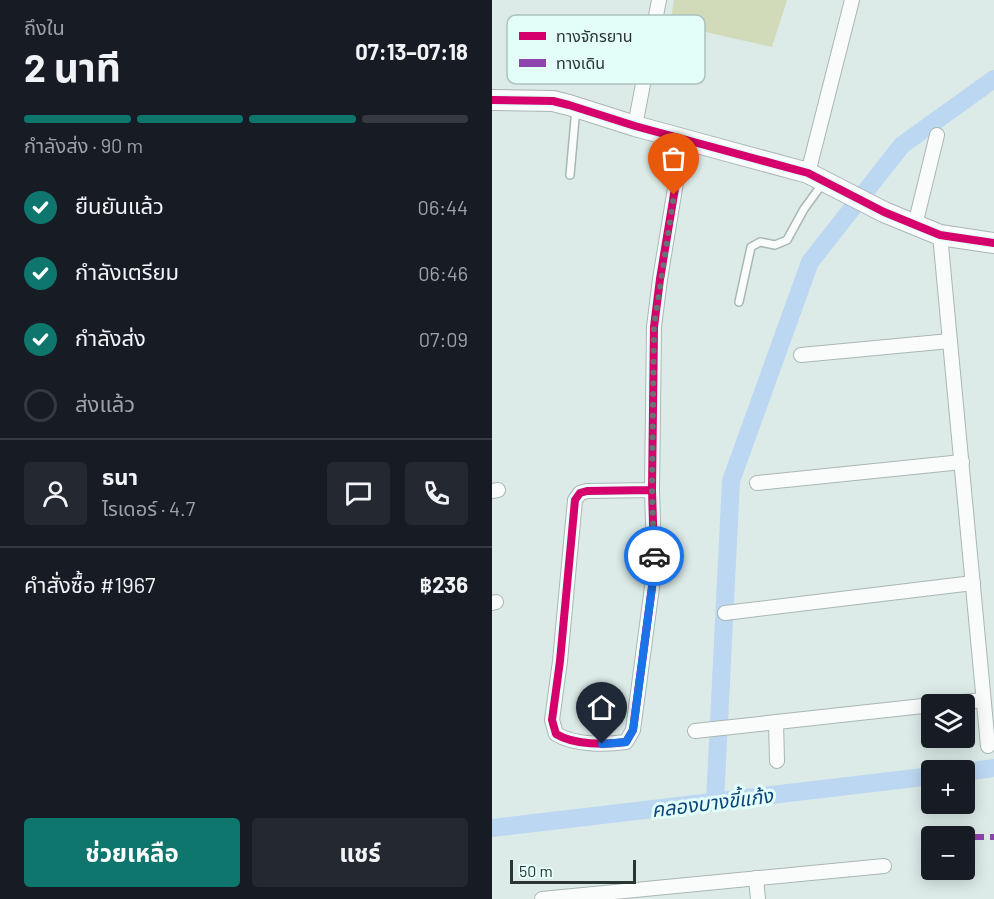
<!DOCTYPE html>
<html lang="th">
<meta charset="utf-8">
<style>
:root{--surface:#171b24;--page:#242831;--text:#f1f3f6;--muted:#9ea1a6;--line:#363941;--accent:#0f766e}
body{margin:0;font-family:Barlow,"Noto Sans Thai",sans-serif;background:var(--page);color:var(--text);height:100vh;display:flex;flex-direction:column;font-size:22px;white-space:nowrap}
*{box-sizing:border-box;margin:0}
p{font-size:20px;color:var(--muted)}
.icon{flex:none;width:33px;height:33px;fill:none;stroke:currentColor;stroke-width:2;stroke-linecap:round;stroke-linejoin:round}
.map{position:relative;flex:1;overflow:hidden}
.panel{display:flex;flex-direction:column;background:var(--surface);width:492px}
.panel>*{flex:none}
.buttons{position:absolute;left:429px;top:694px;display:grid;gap:12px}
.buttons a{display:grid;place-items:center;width:54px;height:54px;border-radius:6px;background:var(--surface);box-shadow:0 3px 15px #0003;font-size:30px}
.scale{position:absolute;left:18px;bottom:15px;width:126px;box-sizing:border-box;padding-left:6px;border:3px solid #2b3534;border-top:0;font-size:16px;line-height:21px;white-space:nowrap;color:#2b3534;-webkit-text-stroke:4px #e3fef9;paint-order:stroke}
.pin{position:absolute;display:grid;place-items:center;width:51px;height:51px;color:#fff;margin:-62px -26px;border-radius:50% 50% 50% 0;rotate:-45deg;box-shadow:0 0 6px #0007}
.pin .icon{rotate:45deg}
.courier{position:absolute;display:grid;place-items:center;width:60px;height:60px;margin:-30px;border:4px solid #1a73e8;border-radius:50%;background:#fff;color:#222;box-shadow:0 2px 8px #0007}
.overview em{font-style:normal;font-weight:700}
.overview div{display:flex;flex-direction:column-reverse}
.overview{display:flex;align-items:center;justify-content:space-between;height:102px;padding:0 24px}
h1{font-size:39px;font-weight:700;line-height:45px}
.bar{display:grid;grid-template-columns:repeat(4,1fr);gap:9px 6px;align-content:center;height:72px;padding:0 24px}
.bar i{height:8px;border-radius:4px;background:var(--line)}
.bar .selected{background:var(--accent)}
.bar p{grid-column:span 4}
.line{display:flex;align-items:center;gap:15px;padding:0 24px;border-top:2px solid var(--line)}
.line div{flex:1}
.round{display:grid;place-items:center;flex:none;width:63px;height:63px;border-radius:6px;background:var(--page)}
ol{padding:0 24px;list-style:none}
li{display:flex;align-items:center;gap:18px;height:66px}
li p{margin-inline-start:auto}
li .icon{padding:6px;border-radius:50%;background:var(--accent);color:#fff;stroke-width:4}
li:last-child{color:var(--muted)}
li i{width:33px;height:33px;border:3px solid var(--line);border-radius:50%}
.button{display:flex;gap:12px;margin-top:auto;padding:12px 24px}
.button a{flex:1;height:69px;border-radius:6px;background:var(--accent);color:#fff;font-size:24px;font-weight:700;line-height:69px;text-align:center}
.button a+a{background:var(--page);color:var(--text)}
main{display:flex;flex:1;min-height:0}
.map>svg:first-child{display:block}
</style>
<main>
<section class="panel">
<div class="overview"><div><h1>2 นาที</h1><p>ถึงใน</p></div><em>07:13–07:18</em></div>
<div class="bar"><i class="selected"></i><i class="selected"></i><i class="selected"></i><i></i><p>กำลังส่ง · 90 m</p></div>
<ol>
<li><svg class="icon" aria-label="check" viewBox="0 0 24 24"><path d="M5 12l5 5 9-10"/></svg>ยืนยันแล้ว<p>06:44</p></li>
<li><svg class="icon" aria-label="check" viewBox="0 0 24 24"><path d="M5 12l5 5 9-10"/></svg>กำลังเตรียม<p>06:46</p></li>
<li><svg class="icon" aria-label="check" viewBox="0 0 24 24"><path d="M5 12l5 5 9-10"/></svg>กำลังส่ง<p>07:09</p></li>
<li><i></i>ส่งแล้ว</li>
</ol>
<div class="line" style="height:108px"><a class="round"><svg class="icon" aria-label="person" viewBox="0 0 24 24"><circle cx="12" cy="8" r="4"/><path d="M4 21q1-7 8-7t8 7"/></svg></a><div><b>ธนา</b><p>ไรเดอร์ · 4.7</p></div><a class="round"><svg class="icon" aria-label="chat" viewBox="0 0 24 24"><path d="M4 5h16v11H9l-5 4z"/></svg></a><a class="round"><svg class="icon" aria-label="phone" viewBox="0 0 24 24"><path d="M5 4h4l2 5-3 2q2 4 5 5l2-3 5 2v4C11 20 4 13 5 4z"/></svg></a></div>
<div class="line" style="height:78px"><div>คำสั่งซื้อ #1967</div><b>฿236</b></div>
<div class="button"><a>ช่วยเหลือ</a><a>แชร์</a></div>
</section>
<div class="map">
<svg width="502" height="899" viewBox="0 0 502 899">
<rect width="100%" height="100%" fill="#dcebe8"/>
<!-- green -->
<polygon fill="#d1dbba" points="182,0 295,0 280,47 178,24"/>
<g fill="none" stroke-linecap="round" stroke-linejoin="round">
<!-- canal -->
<g stroke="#bcd7f1" stroke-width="18">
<polyline points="472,772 502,768"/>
<polyline points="223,802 239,481 318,262 410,145 502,79"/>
<polyline points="0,828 440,776"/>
</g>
<!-- lane casing -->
<g stroke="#aab6b4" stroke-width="10">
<g id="lane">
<polyline points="78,175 84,108"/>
<polyline points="247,302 259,247 268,242 283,245 295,240 312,209 331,183"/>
</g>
</g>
<!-- street casing -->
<g stroke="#aab6b4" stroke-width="16">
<g id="street">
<polyline points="143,126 167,0"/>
<polyline points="316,173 360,0"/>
<polyline points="423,225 445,135"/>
<polyline points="448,235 496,746"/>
<polyline points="309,355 458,341"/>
<polyline points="265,483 470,462"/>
<path d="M 160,490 L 95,491 L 88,493 L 83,500 L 68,661 L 60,720 L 64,734 C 82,745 113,745 134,742 L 141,730 L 160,587 L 162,555 L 160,490 L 162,327 L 168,279 L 191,140"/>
<polyline points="0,491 6,490"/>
<polyline points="0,603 4,602"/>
<polyline points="233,613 481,583"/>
<polyline points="443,705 491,700"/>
<polyline points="284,722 285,761"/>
<polyline points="203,731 440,705"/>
<polyline points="264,878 266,899"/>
<polyline points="50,899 392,866"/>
</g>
</g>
<!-- secondary casing -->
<g stroke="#aab6b4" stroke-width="22">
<polyline id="secondary" points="0,100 61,101 77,105 143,126 316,173 392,212 448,235 502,243"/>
</g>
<!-- lane -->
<use href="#lane" stroke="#fafcfc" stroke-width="7"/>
<!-- street -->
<use href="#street" stroke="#fafcfc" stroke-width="14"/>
<!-- secondary -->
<use href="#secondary" stroke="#fafcfc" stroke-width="20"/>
<!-- quiet -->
<polyline stroke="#8e44ad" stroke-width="6" stroke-dasharray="12 6" stroke-linecap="butt" points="480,837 502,837"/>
<!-- cycleway casing -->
<g stroke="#e3fef9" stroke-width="11">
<g id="cycleway">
<polyline points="0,100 61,101 77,105 143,126 316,173 392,212 448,235 502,243"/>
<path d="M 160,490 L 95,491 L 88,493 L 83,500 L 68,661 L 60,720 L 64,734 C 82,745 113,745 134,742 L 141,730 L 160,587 L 162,555 L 160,490 L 162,327 L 168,279 L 191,140"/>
</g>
</g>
<!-- cycleway -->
<use href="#cycleway" stroke="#d6006c" stroke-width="8"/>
</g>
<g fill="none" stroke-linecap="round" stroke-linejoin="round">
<!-- done -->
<polyline stroke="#697573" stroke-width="6" stroke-dasharray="0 10.8" points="162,556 160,490 162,327 182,195"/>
<!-- route -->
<polyline stroke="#1a73e8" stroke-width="8" points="110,744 134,742 141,730 160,587 162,556"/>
</g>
<g text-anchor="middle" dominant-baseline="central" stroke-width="6" stroke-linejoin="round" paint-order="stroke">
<!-- water labels -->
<g font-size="20" font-style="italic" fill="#0c447d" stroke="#e3fef9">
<text transform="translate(220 802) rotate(-7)">คลองบางขี้แก้ง</text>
</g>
</g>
<!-- legend -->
<rect x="15" y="15" width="198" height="69" rx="9" fill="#e3fef9" stroke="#acc2be" stroke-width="1.5"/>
<rect x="27" y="32" width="27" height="8" fill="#d6006c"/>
<rect x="27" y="59" width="27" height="8" fill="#8e44ad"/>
<g font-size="16" fill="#2b3534">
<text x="64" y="42">ทางจักรยาน</text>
<text x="64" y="69">ทางเดิน</text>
</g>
</svg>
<div class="buttons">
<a><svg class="icon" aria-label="layers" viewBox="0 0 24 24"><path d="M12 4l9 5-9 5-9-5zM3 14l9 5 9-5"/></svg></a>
<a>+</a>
<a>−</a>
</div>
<div class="scale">50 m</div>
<div class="pin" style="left:182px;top:195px;background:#ea580c"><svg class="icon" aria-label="bag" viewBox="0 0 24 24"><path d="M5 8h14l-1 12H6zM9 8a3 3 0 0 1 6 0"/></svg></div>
<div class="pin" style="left:110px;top:744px;background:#1f2937"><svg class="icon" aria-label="home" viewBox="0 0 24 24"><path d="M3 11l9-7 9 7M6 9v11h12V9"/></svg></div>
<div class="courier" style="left:162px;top:556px"><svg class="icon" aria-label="car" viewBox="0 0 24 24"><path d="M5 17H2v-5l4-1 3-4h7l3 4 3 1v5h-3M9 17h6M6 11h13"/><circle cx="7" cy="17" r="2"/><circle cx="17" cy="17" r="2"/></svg></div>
</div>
</main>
